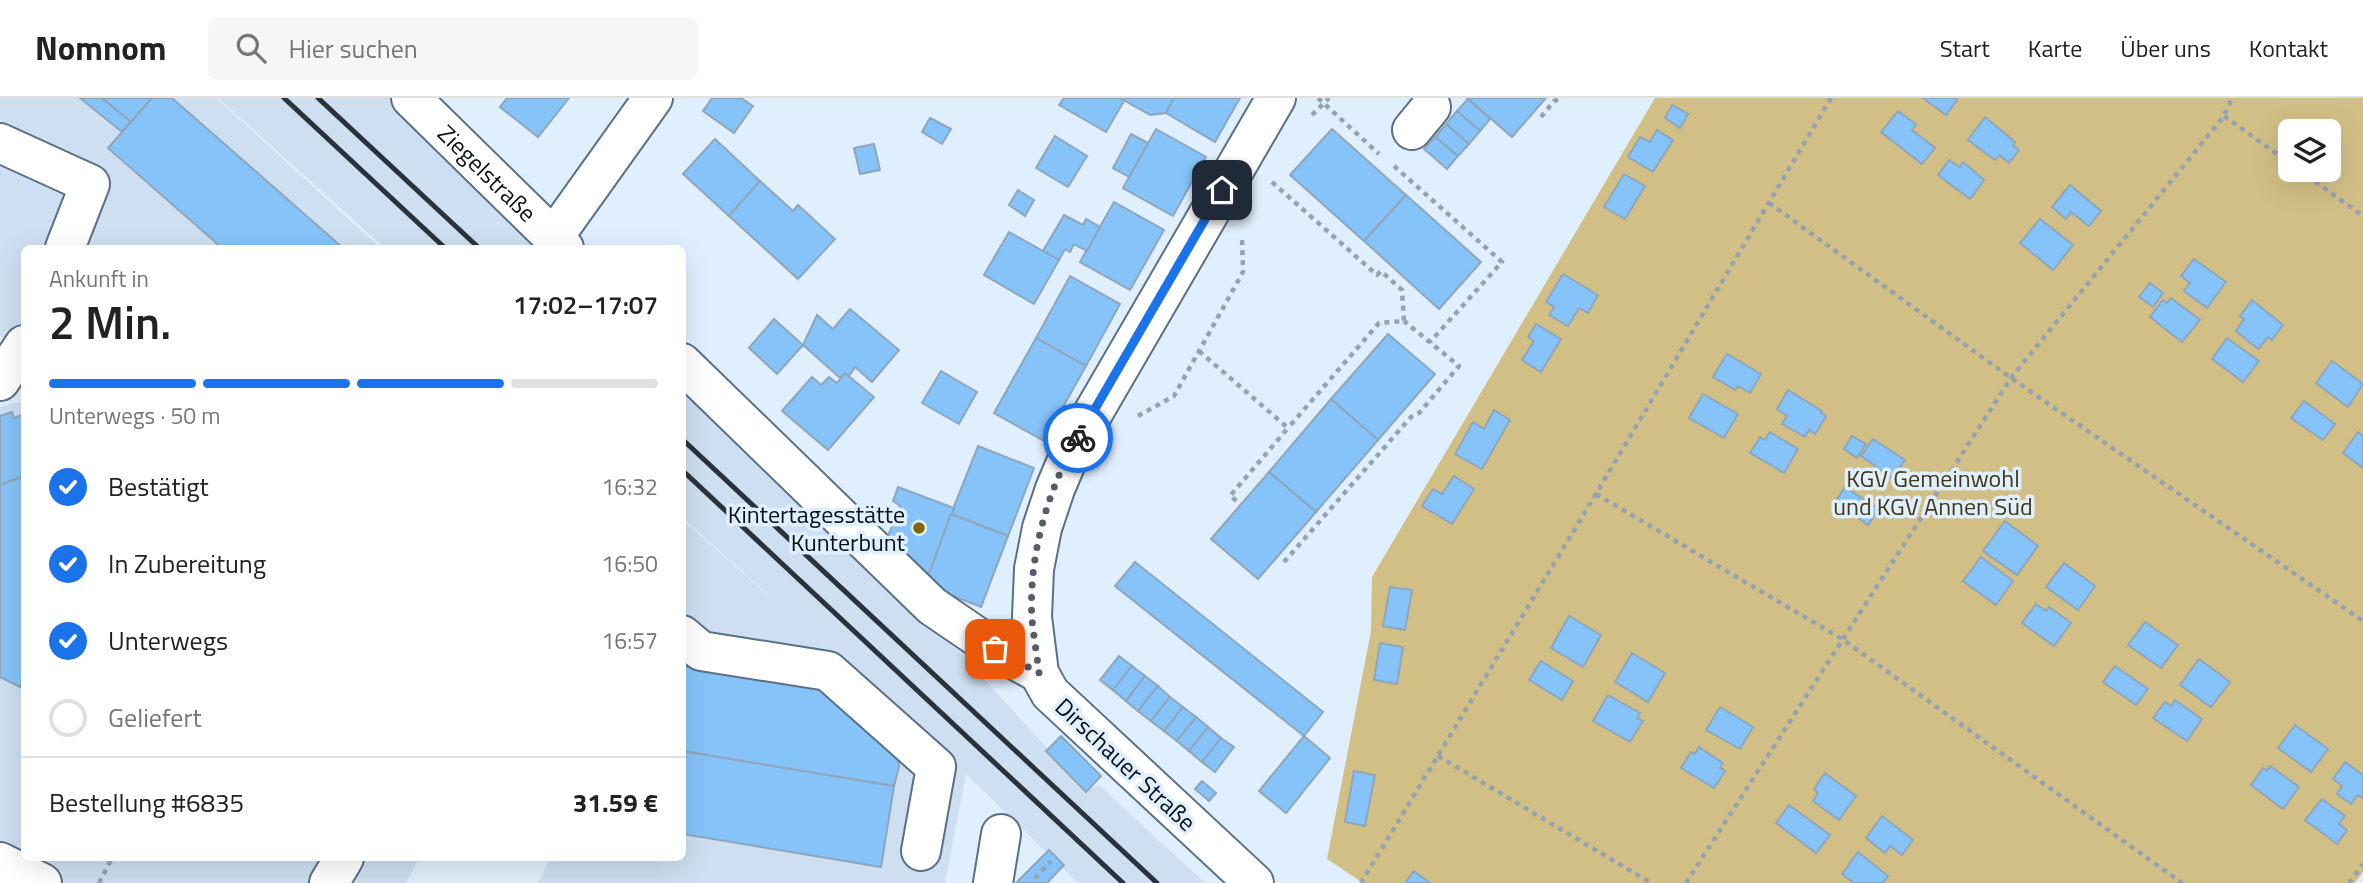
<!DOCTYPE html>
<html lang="de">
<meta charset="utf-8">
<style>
:root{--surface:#fff;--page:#f6f6f6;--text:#222;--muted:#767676;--line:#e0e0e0;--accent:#1a73e8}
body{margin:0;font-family:"Titillium Web",sans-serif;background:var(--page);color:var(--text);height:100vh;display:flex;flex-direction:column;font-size:26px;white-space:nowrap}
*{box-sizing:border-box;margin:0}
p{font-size:23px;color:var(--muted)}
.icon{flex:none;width:38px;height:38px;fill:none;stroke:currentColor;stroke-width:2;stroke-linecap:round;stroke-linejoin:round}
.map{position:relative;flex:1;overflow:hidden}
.side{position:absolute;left:21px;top:147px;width:665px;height:616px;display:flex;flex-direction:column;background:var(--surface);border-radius:10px;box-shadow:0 7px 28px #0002}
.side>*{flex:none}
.fabs{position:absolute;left:2278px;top:21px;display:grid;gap:14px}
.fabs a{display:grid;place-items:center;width:63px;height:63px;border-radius:10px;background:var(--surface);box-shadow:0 7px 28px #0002;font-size:35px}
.pin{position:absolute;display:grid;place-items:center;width:60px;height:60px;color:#fff;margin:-30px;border-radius:14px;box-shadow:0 4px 10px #0006}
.courier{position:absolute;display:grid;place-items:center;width:70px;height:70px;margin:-35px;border:5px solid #1a73e8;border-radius:50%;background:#fff;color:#222;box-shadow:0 2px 9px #0007}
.head em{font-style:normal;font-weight:600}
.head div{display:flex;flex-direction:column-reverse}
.head{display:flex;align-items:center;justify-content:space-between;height:119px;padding:0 28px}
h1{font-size:46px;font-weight:600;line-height:52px}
.bar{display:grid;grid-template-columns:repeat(4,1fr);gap:10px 7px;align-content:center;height:84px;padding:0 28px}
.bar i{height:9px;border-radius:5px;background:var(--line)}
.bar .selected{background:var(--accent)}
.bar p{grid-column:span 4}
.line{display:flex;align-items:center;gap:18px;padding:0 28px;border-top:2px solid var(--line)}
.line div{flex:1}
ol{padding:0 28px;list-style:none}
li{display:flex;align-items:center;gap:21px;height:77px}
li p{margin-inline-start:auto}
li .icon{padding:7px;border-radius:50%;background:var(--accent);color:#fff;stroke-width:4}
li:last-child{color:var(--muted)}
li i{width:38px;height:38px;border:4px solid var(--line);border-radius:50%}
header{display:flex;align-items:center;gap:42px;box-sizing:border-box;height:98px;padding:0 35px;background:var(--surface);border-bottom:2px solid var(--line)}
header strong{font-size:33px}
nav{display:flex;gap:38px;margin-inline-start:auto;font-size:24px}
.search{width:490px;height:63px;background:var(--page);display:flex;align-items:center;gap:18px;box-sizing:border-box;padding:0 24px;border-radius:10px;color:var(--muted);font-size:26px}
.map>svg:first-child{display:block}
</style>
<header>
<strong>Nomnom</strong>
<div class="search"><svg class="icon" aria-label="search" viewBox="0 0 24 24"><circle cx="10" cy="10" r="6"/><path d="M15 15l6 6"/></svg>Hier suchen</div>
<nav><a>Start</a><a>Karte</a><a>Über uns</a><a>Kontakt</a></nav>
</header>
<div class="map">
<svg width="2363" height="785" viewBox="0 0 2363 785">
<rect width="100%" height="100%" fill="#e0effd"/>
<!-- built -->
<g fill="#cddff0">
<polygon points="0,0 216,0 380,150 24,150 24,248 0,238"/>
<polygon points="218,0 389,0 546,150 385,150"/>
<polygon points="683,282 963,558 1086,693 1099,687 1205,785 1078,785 966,676 945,785 538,785 550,760 682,760 683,422 797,523 683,420"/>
<polygon points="24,303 24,760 419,760 406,785 0,785 0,309"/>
</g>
<!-- green -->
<path fill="#d2bf86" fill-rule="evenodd" d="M 1655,0 L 2363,0 L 2363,774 L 2355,785 L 1363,785 L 1327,761 L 1371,533 L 1372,479 ZM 2291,33 L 2329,33 L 2329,72 L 2291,72 Z"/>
<!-- building -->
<g fill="#86c3f8" stroke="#8ea6bb" stroke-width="2">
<polygon points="80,0 102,0 131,24 122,34"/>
<polygon points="102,0 152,0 131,24"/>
<polygon points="152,0 172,0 343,150 222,150 108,50"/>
<polygon points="507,0 569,0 538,39 500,9"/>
<polygon points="712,0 741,0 753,8 734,35 703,13"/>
<polygon points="1064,0 1120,0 1124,3 1106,34 1059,7"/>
<polygon points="1120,0 1174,0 1166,15 1150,17"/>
<polygon points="1174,0 1240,0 1215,44 1166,15"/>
<polygon points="1467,0 1546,0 1512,39"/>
<polygon points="1923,0 1955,0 1957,2 1946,17"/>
<polygon points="1468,1 1490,21 1480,33 1457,13"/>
<polygon points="1672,7 1688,16 1680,30 1665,20"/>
<polygon points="1457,13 1480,33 1469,46 1446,26"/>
<polygon points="1898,13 1916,26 1912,32 1935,50 1922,66 1881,34"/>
<polygon points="1985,19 2015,44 2013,47 2019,52 2009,65 1999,57 1995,62 1968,42"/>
<polygon points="930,20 951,31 942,46 922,34"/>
<polygon points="1446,26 1469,46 1458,58 1435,39"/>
<polygon points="1156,31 1206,59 1173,118 1123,90"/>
<polygon points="1332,31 1406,97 1364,143 1290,77"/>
<polygon points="1657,32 1673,42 1653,74 1628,59 1640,39 1650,44"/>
<polygon points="1131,36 1148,45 1129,79 1113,70"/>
<polygon points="1055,38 1087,58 1068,89 1036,70"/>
<polygon points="1435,39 1458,58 1447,71 1424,51"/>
<polygon points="715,41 760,83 729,118 683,76"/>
<polygon points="874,46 880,72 860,76 854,50"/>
<polygon points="1949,62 1960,69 1963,64 1984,82 1970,101 1938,77"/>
<polygon points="1624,76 1645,88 1625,121 1604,109"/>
<polygon points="760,83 793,113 798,107 835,141 798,181 729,118"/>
<polygon points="2070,87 2101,113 2089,128 2071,114 2066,121 2052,109"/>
<polygon points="1018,92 1034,102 1025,118 1009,107"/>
<polygon points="1406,97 1481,164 1439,211 1364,143"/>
<polygon points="1114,104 1164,132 1130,192 1080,164"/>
<polygon points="1064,117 1083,127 1086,121 1100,129 1087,153 1074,146 1070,154 1065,151 1059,162 1043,153"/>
<polygon points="2040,121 2073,147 2053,172 2020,145"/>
<polygon points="1009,134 1059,162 1034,206 984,177"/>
<polygon points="2194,161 2226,184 2207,210 2184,193 2190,185 2181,178"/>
<polygon points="1563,176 1598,197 1588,215 1579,210 1568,228 1549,217 1554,209 1546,204"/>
<polygon points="1070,178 1120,206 1086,268 1036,240"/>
<polygon points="2150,185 2163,195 2153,209 2139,199"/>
<polygon points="2171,200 2200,222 2182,244 2150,219 2163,202 2167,205"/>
<polygon points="2252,202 2283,227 2272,242 2268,239 2258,251 2236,233 2244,221 2240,218"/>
<polygon points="850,211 899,252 872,284 855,269 849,278 845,275 840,280 803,247 817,217 833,231"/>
<polygon points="774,221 803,247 777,276 749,250"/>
<polygon points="1536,226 1561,241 1541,274 1522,262 1534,243 1528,239"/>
<polygon points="1388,236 1435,276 1378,342 1331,301"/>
<polygon points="1036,240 1086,268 1044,343 994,315"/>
<polygon points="2227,240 2259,263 2243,284 2212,261"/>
<polygon points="1727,256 1761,276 1750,295 1738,288 1735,292 1713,279"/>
<polygon points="2332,263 2363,286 2348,309 2316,285"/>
<polygon points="941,273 977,294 959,326 922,305"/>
<polygon points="845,275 874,299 828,352 782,313 812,279 821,287 829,279 837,285"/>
<polygon points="1788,292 1822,313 1821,315 1826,318 1815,336 1809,332 1805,339 1782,326 1787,318 1777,311"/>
<polygon points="1703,296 1738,316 1724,340 1689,320"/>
<polygon points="1331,301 1378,342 1316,414 1269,374"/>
<polygon points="2304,303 2335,326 2323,342 2291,320"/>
<polygon points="1494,312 1510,322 1482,371 1455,356 1473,324 1484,331"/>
<polygon points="12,314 14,320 24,316 24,378 0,387 0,318"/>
<polygon points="1770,334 1798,351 1784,375 1750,355 1760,339 1765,342"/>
<polygon points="2358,334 2363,338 2363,370 2343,355"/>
<polygon points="1852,338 1866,346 1857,360 1844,351"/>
<polygon points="1873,341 1905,362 1892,380 1861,358"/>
<polygon points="978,348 1034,370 1008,438 951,416"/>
<polygon points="1269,374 1316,414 1258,481 1211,441"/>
<polygon points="24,378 24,579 20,589 0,579 0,387"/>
<polygon points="1454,378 1474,391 1452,426 1422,408 1433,391 1442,396"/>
<polygon points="898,389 954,410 928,478 886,443 900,408 893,403"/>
<polygon points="1845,389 1879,411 1868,427 1835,404"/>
<polygon points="951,416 1008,438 981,509 925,487"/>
<polygon points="2005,423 2038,448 2017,477 1983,453"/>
<polygon points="1981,459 2013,483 1996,507 1963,483"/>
<polygon points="1135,464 1323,614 1304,638 1115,488"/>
<polygon points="2064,465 2095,488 2078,512 2046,489"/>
<polygon points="1390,489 1412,492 1405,532 1383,528"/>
<polygon points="2036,506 2046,513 2049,509 2071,525 2054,548 2022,525"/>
<polygon points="1569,518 1601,537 1583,569 1551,550"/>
<polygon points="2145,524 2178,547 2161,570 2128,547"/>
<polygon points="1380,545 1403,549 1397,586 1374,582"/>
<polygon points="1632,555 1665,575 1648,604 1615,584"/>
<polygon points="1119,558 1132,568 1113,592 1100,582"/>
<polygon points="2199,561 2230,584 2211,609 2180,587"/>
<polygon points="1541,563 1573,583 1562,602 1529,582"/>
<polygon points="682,568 823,590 898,657 899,669 894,688 682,653"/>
<polygon points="1132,568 1145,578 1126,603 1113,592"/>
<polygon points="2115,568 2148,591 2136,607 2103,584"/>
<polygon points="1145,578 1158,588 1138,613 1126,603"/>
<polygon points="1158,588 1170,599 1151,623 1138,613"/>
<polygon points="1608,597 1640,615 1637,620 1643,623 1630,644 1593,623"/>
<polygon points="1170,599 1183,609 1164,633 1151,623"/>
<polygon points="2175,602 2202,621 2187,643 2153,620 2165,604 2171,608"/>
<polygon points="1183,609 1196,619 1177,643 1164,633"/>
<polygon points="1720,609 1753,629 1740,651 1706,632"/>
<polygon points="1196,619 1208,629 1189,653 1177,643"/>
<polygon points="2295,627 2328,651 2311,674 2278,650"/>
<polygon points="1208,629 1221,640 1202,664 1189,653"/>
<polygon points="1061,638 1101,678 1086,694 1046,653"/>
<polygon points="1304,638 1330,660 1286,715 1259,693"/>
<polygon points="1221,640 1234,649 1215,674 1202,664"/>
<polygon points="1699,649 1723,665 1720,670 1725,673 1714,690 1681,670 1691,654 1695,656"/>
<polygon points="682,653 894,688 881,769 682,736"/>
<polygon points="2345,664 2363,677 2363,701 2358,697 2351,706 2337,696 2342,688 2333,681"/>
<polygon points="2270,668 2299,689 2283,711 2251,687 2263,670 2267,673"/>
<polygon points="1354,673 1375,677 1365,728 1345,724"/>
<polygon points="1825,675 1856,698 1839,722 1813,703 1818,695 1814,691"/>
<polygon points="1202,683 1216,695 1209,703 1195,691"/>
<polygon points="2322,701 2345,718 2339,726 2347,732 2337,746 2305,722"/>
<polygon points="1789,707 1830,737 1816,755 1776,725"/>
<polygon points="1882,718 1913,742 1902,757 1890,748 1885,755 1866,740"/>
<polygon points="1049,752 1064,767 1047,785 1016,785"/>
<polygon points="1858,754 1888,778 1883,785 1854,785 1842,776"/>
<polygon points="1414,773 1430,785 1405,785"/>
</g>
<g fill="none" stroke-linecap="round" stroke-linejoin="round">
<!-- minor casing -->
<g stroke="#5a7084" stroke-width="42">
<g id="minor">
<path id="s1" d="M 411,0 L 564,150"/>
<polyline points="1412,32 1431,9"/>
<polyline points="0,45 90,86 65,150"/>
<polyline points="553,140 653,0"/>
<polyline points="682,265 932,508 995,551 1039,575"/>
<polyline points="0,283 24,247"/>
<polyline points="682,537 701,553 828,573 936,669 921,753"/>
<polyline points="0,764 42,785"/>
<polyline points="329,785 344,760"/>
<polyline points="993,785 1001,736"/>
<polyline points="1254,785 1050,595 1039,575 1032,519 1034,471 1042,430 1055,391 1071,353 1276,0"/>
</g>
</g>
<!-- path -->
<g stroke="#96a3af" stroke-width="4.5" stroke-dasharray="5 5" stroke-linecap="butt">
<polyline points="1318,0 1379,56"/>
<polyline points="1312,17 1329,0"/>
<polyline points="2224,18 2291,66"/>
<polyline points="1541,19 1554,3 1563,0"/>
<polyline points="1394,68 1502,164 1430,244"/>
<polyline points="2299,72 2363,118"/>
<polyline points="1272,84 1377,177 1381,173 1402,192 1404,223 1379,225 1288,330"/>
<polyline points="1769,105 2011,280 2363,523"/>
<polyline points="1199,253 1288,330 1230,398 1241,406"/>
<polyline points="1138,318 1174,298 1243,174 1242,139"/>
<polyline points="1596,396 1842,541 2182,785"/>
<polyline points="1284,464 1411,319 1419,315 1459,268 1404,223"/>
<polyline points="1438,658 1651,785"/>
<polyline points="1035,780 1051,763"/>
<polyline points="99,785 112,760"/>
<polyline points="1361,785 1596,396 1831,0"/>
<polyline points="1686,785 2011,280 2224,18 2232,0"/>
<polyline points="2349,785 2363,766"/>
</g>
<!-- minor -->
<use href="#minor" stroke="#fff" stroke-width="38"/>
<!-- rail -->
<g stroke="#2a333c" stroke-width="5">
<polyline points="284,0 445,150"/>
<polyline points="318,0 479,150"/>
<polyline points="682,341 1157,785"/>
<polyline points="682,372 1123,785"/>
</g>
</g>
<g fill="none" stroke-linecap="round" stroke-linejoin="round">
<!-- done -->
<path stroke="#545e68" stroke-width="7" stroke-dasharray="0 12.6" d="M 995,551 L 1039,575 C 1037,558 1034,540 1032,522 C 1028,461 1047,392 1078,340"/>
<!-- route -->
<polyline stroke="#1a73e8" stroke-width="9" points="1078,340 1222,92"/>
</g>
<!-- markers -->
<circle fill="#826800" stroke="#e0effd" stroke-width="2.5" cx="919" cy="430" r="7"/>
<g text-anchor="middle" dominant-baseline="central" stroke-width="7" stroke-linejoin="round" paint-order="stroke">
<!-- street labels -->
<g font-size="24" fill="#081018" stroke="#e0effd">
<text stroke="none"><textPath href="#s1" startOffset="107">Ziegelstraße</textPath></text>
<text transform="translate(1126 666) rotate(43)">Dirschauer Straße</text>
</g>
<!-- park labels -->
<g font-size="24" fill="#433817" stroke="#e0effd">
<text x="1933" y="380">KGV Gemeinwohl<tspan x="1933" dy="28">und KGV Annen Süd</tspan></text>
</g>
<!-- poi labels -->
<g font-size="24" fill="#081018" stroke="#e0effd" text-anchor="end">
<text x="905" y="416">Kintertagesstätte<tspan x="905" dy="28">Kunterbunt</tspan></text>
</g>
</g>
</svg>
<div class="fabs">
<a><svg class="icon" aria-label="layers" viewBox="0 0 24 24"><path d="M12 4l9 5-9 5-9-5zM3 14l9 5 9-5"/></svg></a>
</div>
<div class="pin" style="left:995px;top:551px;background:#ea580c"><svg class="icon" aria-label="bag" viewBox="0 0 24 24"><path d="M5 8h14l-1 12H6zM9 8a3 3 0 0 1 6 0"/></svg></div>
<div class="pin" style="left:1222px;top:92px;background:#1f2937"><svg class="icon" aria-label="home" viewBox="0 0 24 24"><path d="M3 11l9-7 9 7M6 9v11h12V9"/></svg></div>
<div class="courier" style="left:1078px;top:340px"><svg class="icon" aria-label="bike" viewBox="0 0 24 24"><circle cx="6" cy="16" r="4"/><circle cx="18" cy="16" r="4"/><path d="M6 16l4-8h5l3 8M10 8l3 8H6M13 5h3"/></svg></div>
<section class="side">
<div class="head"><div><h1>2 Min.</h1><p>Ankunft in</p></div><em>17:02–17:07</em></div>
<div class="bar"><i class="selected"></i><i class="selected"></i><i class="selected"></i><i></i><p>Unterwegs · 50 m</p></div>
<ol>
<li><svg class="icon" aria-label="check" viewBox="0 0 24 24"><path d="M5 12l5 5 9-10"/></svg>Bestätigt<p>16:32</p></li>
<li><svg class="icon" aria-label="check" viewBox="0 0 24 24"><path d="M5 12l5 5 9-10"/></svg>In Zubereitung<p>16:50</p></li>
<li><svg class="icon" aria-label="check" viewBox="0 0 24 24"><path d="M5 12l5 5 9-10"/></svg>Unterwegs<p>16:57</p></li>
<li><i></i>Geliefert</li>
</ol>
<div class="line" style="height:91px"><div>Bestellung #6835</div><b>31.59 €</b></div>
</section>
</div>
